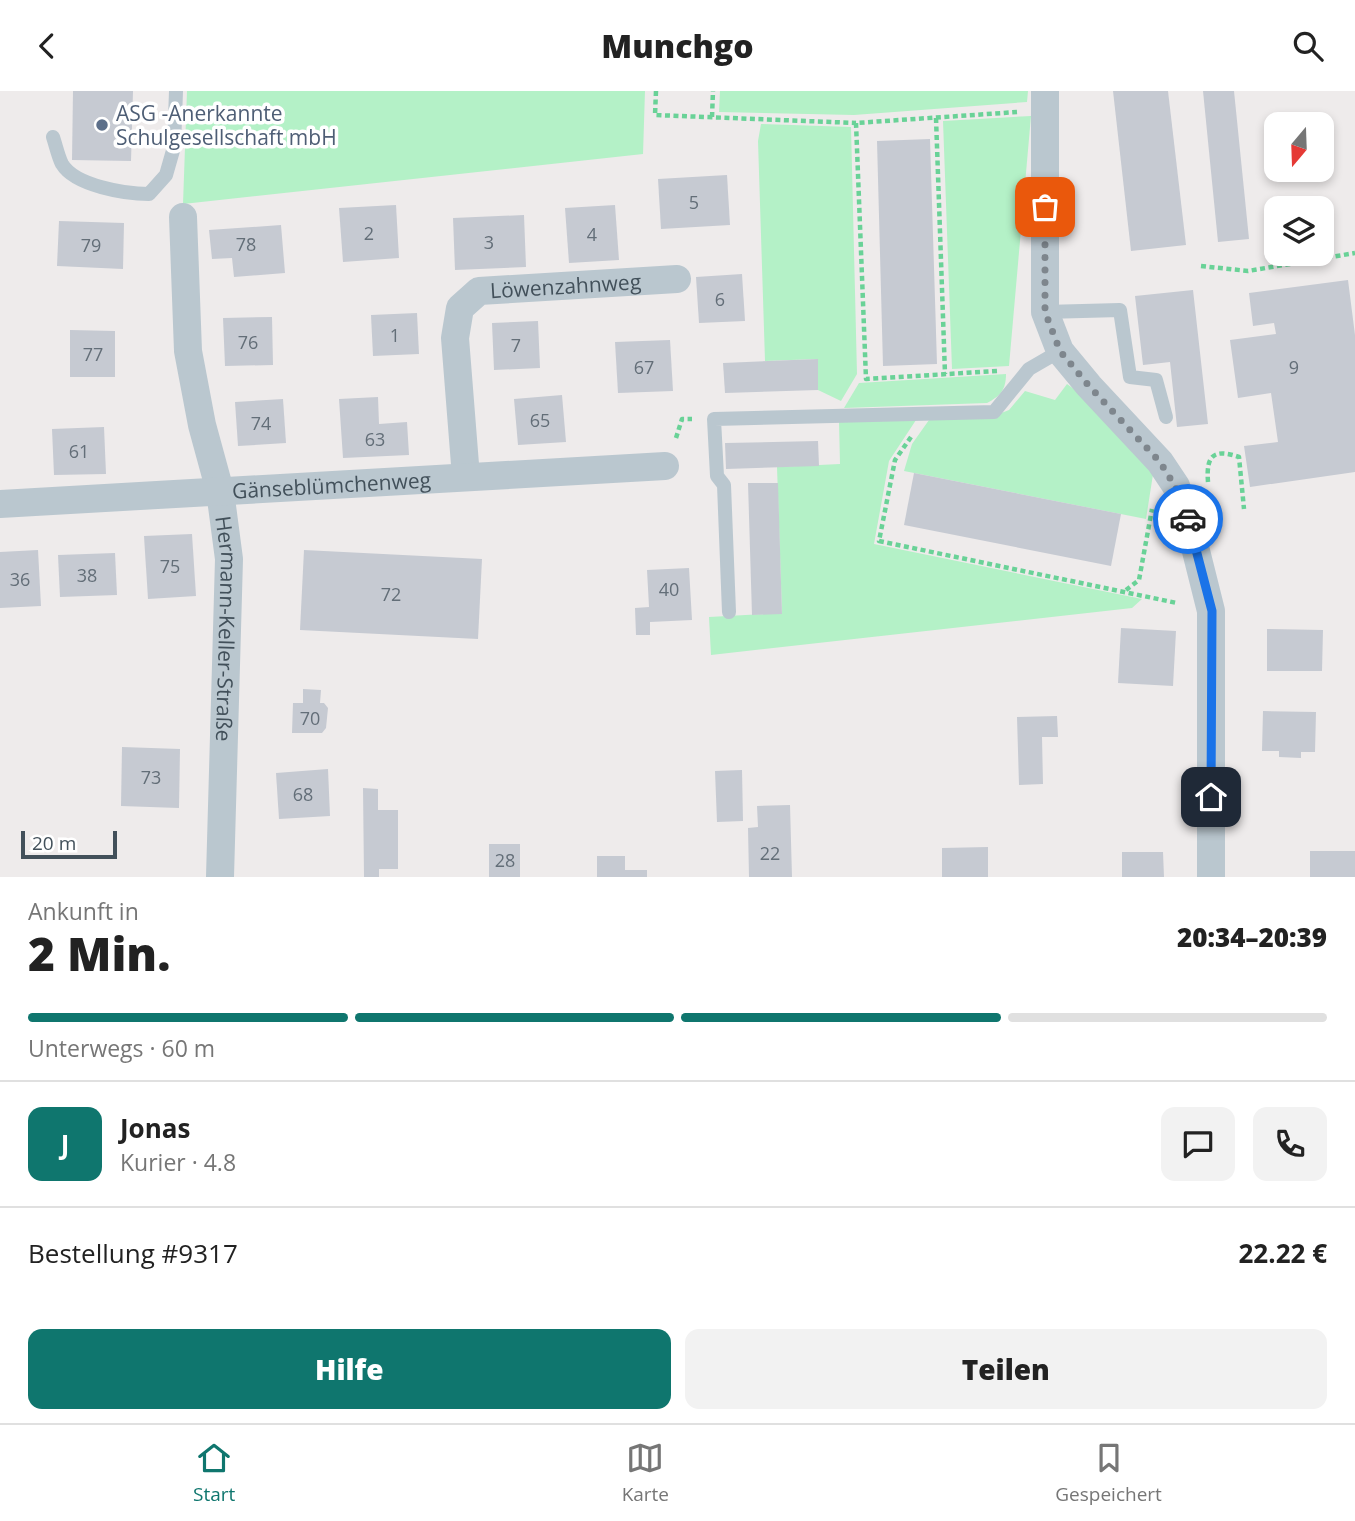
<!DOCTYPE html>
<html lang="de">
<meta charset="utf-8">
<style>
:root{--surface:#fff;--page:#f2f2f2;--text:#222;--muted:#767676;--line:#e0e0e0;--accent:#0f766e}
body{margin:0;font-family:"Open Sans",sans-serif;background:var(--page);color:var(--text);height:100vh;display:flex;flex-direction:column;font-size:26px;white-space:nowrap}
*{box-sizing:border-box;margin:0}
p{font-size:23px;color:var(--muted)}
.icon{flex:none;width:38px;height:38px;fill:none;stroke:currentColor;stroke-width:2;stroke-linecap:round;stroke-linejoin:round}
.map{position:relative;height:786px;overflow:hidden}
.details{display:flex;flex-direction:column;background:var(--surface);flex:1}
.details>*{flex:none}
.needle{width:46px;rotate:199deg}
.controls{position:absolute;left:1264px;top:21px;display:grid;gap:14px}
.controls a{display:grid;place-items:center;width:70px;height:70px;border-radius:14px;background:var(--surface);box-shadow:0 4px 10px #0003;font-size:35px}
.scale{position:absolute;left:21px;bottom:18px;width:96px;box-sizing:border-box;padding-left:7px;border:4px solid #42505a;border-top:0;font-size:19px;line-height:24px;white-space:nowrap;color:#42505a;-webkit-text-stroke:5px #fff;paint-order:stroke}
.pin{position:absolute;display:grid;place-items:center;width:60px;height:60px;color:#fff;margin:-30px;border-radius:14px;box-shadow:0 4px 10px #0006}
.courier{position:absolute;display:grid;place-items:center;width:70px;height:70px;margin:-35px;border:5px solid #1a73e8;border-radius:50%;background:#fff;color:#222;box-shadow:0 2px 9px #0007}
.head em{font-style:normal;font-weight:800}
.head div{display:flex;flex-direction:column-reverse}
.head{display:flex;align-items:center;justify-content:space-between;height:119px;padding:0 28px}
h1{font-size:46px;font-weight:800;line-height:52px}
.bar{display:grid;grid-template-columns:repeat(4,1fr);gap:10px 7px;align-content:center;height:84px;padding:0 28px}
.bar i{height:9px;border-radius:5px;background:var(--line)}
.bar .selected{background:var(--accent)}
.bar p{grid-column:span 4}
.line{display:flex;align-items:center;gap:18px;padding:0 28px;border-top:2px solid var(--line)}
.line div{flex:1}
.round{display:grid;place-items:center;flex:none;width:74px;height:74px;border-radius:14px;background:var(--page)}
.button{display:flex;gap:14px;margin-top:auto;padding:14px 28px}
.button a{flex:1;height:80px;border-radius:14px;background:var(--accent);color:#fff;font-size:28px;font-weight:800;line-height:80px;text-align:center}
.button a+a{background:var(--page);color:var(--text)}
header{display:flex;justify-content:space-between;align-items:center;height:91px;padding:0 28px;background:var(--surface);font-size:32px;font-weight:800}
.tabs{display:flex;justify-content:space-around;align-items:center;height:98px;border-top:2px solid var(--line);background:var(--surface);font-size:19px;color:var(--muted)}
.tabs a{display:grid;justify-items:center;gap:4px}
.tabs .selected{color:var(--accent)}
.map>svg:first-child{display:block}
</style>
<header><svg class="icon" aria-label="back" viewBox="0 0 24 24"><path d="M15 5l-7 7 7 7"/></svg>Munchgo<svg class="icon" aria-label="search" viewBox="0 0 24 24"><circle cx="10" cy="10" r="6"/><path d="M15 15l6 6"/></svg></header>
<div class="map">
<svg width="1355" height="786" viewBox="0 0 1355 786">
<rect width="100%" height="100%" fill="#eeebeb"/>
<!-- green -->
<g fill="#b4f1c7">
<polygon points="187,0 645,0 643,63 183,113"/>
<polygon points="720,0 1028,0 1027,11 854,24 719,21"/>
<polygon points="1031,25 1009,275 952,278 943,30"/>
<polygon points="761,33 851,36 857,283 841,310 818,299 817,268 765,270 758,50"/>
<path d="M 1006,283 C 1006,299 1000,305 987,312 L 844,317 L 859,292 Z"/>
<polygon points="1067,293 1103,319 1154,377 1146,428 904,380 912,353 929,329 991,326 1009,319 1025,300 1055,309"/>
<polygon points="916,329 889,370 874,453 1142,508 1132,517 711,564 709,526 782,522 777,376 840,373 839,330"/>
</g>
<!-- building -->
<g fill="#c6cad2">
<polygon points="73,0 133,0 131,70 72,69"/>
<polygon points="1113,0 1168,0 1186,154 1131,160"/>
<polygon points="1203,0 1234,0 1249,148 1218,151"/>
<polygon points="930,48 937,273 883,275 877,50"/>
<polygon points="727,84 730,134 661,138 658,88"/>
<polygon points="396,114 399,167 343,171 339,117"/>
<polygon points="615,114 619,169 569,172 565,117"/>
<polygon points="524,124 526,176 455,179 453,127"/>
<polygon points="59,130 124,132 123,178 57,175"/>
<polygon points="281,134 285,182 234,186 232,167 212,168 209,139"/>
<polygon points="742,183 745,230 699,232 696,186"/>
<polygon points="1348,189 1355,244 1355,381 1250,396 1244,355 1278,351 1271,302 1238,307 1230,249 1276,243 1274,232 1253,235 1249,202"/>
<polygon points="1193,199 1208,333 1177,336 1170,271 1143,274 1135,205"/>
<polygon points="417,222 419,263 373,265 371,224"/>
<polygon points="272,226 273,274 225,275 223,227"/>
<polygon points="538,230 540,277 494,279 492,232"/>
<polygon points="70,239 115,240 115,286 70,286"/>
<polygon points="670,249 673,300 618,302 615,251"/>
<polygon points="818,268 818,299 725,302 723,272"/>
<polygon points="562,304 566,351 518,354 514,308"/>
<polygon points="378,306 379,333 407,331 409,364 343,367 339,308"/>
<polygon points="283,308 286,352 238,355 235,311"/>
<polygon points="104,336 106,383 54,384 52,338"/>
<polygon points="818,350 819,375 726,378 725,352"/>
<polygon points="914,382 1121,423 1111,475 904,434"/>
<polygon points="748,392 778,392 782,523 752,524"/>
<polygon points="192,443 196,505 148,508 144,445"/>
<polygon points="38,459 41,515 0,517 0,461"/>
<polygon points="304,459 482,468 478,548 300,539"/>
<polygon points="115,462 117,504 60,506 58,464"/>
<polygon points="689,477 692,529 650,531 650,544 636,544 635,517 649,516 647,479"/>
<polygon points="1121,537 1176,540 1173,595 1118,592"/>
<polygon points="1267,538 1323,539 1322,580 1267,580"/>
<polygon points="303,598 321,599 320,612 324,612 328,617 326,637 322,642 292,642 293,612 303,612"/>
<polygon points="1263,620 1316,621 1315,661 1301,661 1301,667 1279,666 1279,660 1262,660"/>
<polygon points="1057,625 1058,646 1042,646 1043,693 1019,694 1017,626"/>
<polygon points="122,656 180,658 179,717 121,715"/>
<polygon points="328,678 330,725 279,728 276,682"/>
<polygon points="742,679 743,730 717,731 715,680"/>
<polygon points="363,697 378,698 378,719 398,719 398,778 379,778 379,786 364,786"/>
<polygon points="790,714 792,786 749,786 748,737 758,736 757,715"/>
<rect x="489" y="753" width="31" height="33"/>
<polygon points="988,756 988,786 942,786 942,757"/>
<rect x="1310" y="760" width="45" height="26"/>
<polygon points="1122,761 1163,761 1164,786 1122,786"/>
<polygon points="597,765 625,765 625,779 647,779 647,786 597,786"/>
</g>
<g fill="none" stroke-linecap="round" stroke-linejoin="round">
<!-- path -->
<g stroke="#69d297" stroke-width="4.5" stroke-dasharray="5 3.5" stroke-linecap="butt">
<polyline points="656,0 655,24 856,32"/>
<polyline points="712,26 713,0"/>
<polyline points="936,27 945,283"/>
<polyline points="1201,175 1248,180 1355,162"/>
<polyline points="997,280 866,288 856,32 1017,21"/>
<polyline points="911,346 895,369 879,450 1177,512"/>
<polyline points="676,347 682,328 692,328"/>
<path d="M 1208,391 C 1206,365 1213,357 1239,366 L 1244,418"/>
<polyline points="1126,499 1139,489 1152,418"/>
</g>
<!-- service -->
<g stroke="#bac7cf" stroke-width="14">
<path d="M 53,46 C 56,55 58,65 62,73 C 75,95 126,103 149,103 L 166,84 L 174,56 L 176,0"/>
<polyline points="1045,221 1120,219 1130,286 1156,289 1166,326"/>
<polyline points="729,521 724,394 717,385 714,328 994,321 1029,278 1060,260"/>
</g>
<!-- minor -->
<g stroke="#bac7cf" stroke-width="28">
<polyline points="1045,0 1045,221 1060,260 1089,295 1160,371 1176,395 1188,428 1211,520 1211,786"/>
<path id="s1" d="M 183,126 L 188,260 L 202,334 L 220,400 L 229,468 L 220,786"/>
<path id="s2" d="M 466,386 L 455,247 L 460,217 L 479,200 L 677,188"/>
<path id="s3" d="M 0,413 L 665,375"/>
</g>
</g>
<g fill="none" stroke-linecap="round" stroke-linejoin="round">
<!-- done -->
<polyline stroke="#7e868d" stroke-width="7" stroke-dasharray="0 12.6" points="1045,116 1045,221 1060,260 1089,295 1160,371 1175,395 1188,428"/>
<!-- route -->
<polyline stroke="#1a73e8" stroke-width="9" points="1188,428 1212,520 1211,706"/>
</g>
<!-- markers -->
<circle fill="#5c6f8a" stroke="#fff" stroke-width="2.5" cx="102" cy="34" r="7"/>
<g text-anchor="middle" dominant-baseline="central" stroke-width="7" stroke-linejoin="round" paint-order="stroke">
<!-- number labels -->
<g font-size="18" fill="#636e78">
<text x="694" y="111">5</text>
<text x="369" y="142">2</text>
<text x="592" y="143">4</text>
<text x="489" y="151">3</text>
<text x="246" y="153">78</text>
<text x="91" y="154">79</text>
<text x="720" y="208">6</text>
<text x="395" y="244">1</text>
<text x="248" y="251">76</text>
<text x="516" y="254">7</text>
<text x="93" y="263">77</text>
<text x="644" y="276">67</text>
<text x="1294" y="276">9</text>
<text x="540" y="329">65</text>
<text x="261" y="332">74</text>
<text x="375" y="348">63</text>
<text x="79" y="360">61</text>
<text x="170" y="475">75</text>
<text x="87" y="484">38</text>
<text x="20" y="488">36</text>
<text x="669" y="498">40</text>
<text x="391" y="503">72</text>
<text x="310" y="627">70</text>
<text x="151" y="686">73</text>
<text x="303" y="703">68</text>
<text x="770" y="762">22</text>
<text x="505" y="769">28</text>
</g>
<!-- service labels -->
<g font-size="21" fill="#4e5e75" stroke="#fff" text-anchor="start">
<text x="116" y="22">ASG -Anerkannte<tspan x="116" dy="24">Schulgesellschaft mbH</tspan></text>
</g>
<!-- street labels -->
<g font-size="21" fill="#42505a" stroke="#fff">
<text stroke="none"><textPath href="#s2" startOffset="282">Löwenzahnweg</textPath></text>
<text stroke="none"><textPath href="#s3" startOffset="332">Gänseblümchenweg</textPath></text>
<text stroke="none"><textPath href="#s1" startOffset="416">Hermann-Keller-Straße</textPath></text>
</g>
</g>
</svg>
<div class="controls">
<a><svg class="needle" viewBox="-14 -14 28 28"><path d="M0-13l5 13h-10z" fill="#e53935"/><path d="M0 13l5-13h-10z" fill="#767676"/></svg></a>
<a><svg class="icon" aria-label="layers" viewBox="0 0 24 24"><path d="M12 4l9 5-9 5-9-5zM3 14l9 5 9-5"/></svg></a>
</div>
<div class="scale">20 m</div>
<div class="pin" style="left:1045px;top:116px;background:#ea580c"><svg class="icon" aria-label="bag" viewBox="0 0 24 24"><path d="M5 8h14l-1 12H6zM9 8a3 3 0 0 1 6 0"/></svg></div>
<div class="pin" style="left:1211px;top:706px;background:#1f2937"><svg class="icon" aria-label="home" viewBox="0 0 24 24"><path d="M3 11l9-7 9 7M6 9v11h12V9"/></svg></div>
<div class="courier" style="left:1188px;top:428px"><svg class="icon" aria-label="car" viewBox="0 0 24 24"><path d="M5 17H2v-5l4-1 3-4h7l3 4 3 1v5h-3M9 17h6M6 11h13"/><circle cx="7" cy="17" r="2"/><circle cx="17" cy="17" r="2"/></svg></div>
</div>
<section class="details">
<div class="head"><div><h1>2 Min.</h1><p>Ankunft in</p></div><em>20:34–20:39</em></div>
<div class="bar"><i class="selected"></i><i class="selected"></i><i class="selected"></i><i></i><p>Unterwegs · 60 m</p></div>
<div class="line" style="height:126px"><b class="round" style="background:var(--accent);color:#fff">J</b><div><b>Jonas</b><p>Kurier · 4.8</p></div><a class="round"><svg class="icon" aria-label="chat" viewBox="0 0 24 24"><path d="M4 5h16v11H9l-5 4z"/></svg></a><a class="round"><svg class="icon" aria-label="phone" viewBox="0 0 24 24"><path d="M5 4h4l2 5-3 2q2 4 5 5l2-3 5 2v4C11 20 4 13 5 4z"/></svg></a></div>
<div class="line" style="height:91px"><div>Bestellung #9317</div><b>22.22 €</b></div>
<div class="button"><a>Hilfe</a><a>Teilen</a></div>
</section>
<nav class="tabs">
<a class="selected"><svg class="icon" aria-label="home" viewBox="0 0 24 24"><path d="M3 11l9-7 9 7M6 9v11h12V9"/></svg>Start</a>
<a><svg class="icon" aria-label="map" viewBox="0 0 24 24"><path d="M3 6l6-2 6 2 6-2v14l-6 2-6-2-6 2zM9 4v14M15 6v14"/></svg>Karte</a>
<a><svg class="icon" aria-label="saved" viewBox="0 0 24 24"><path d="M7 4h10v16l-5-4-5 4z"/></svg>Gespeichert</a>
</nav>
